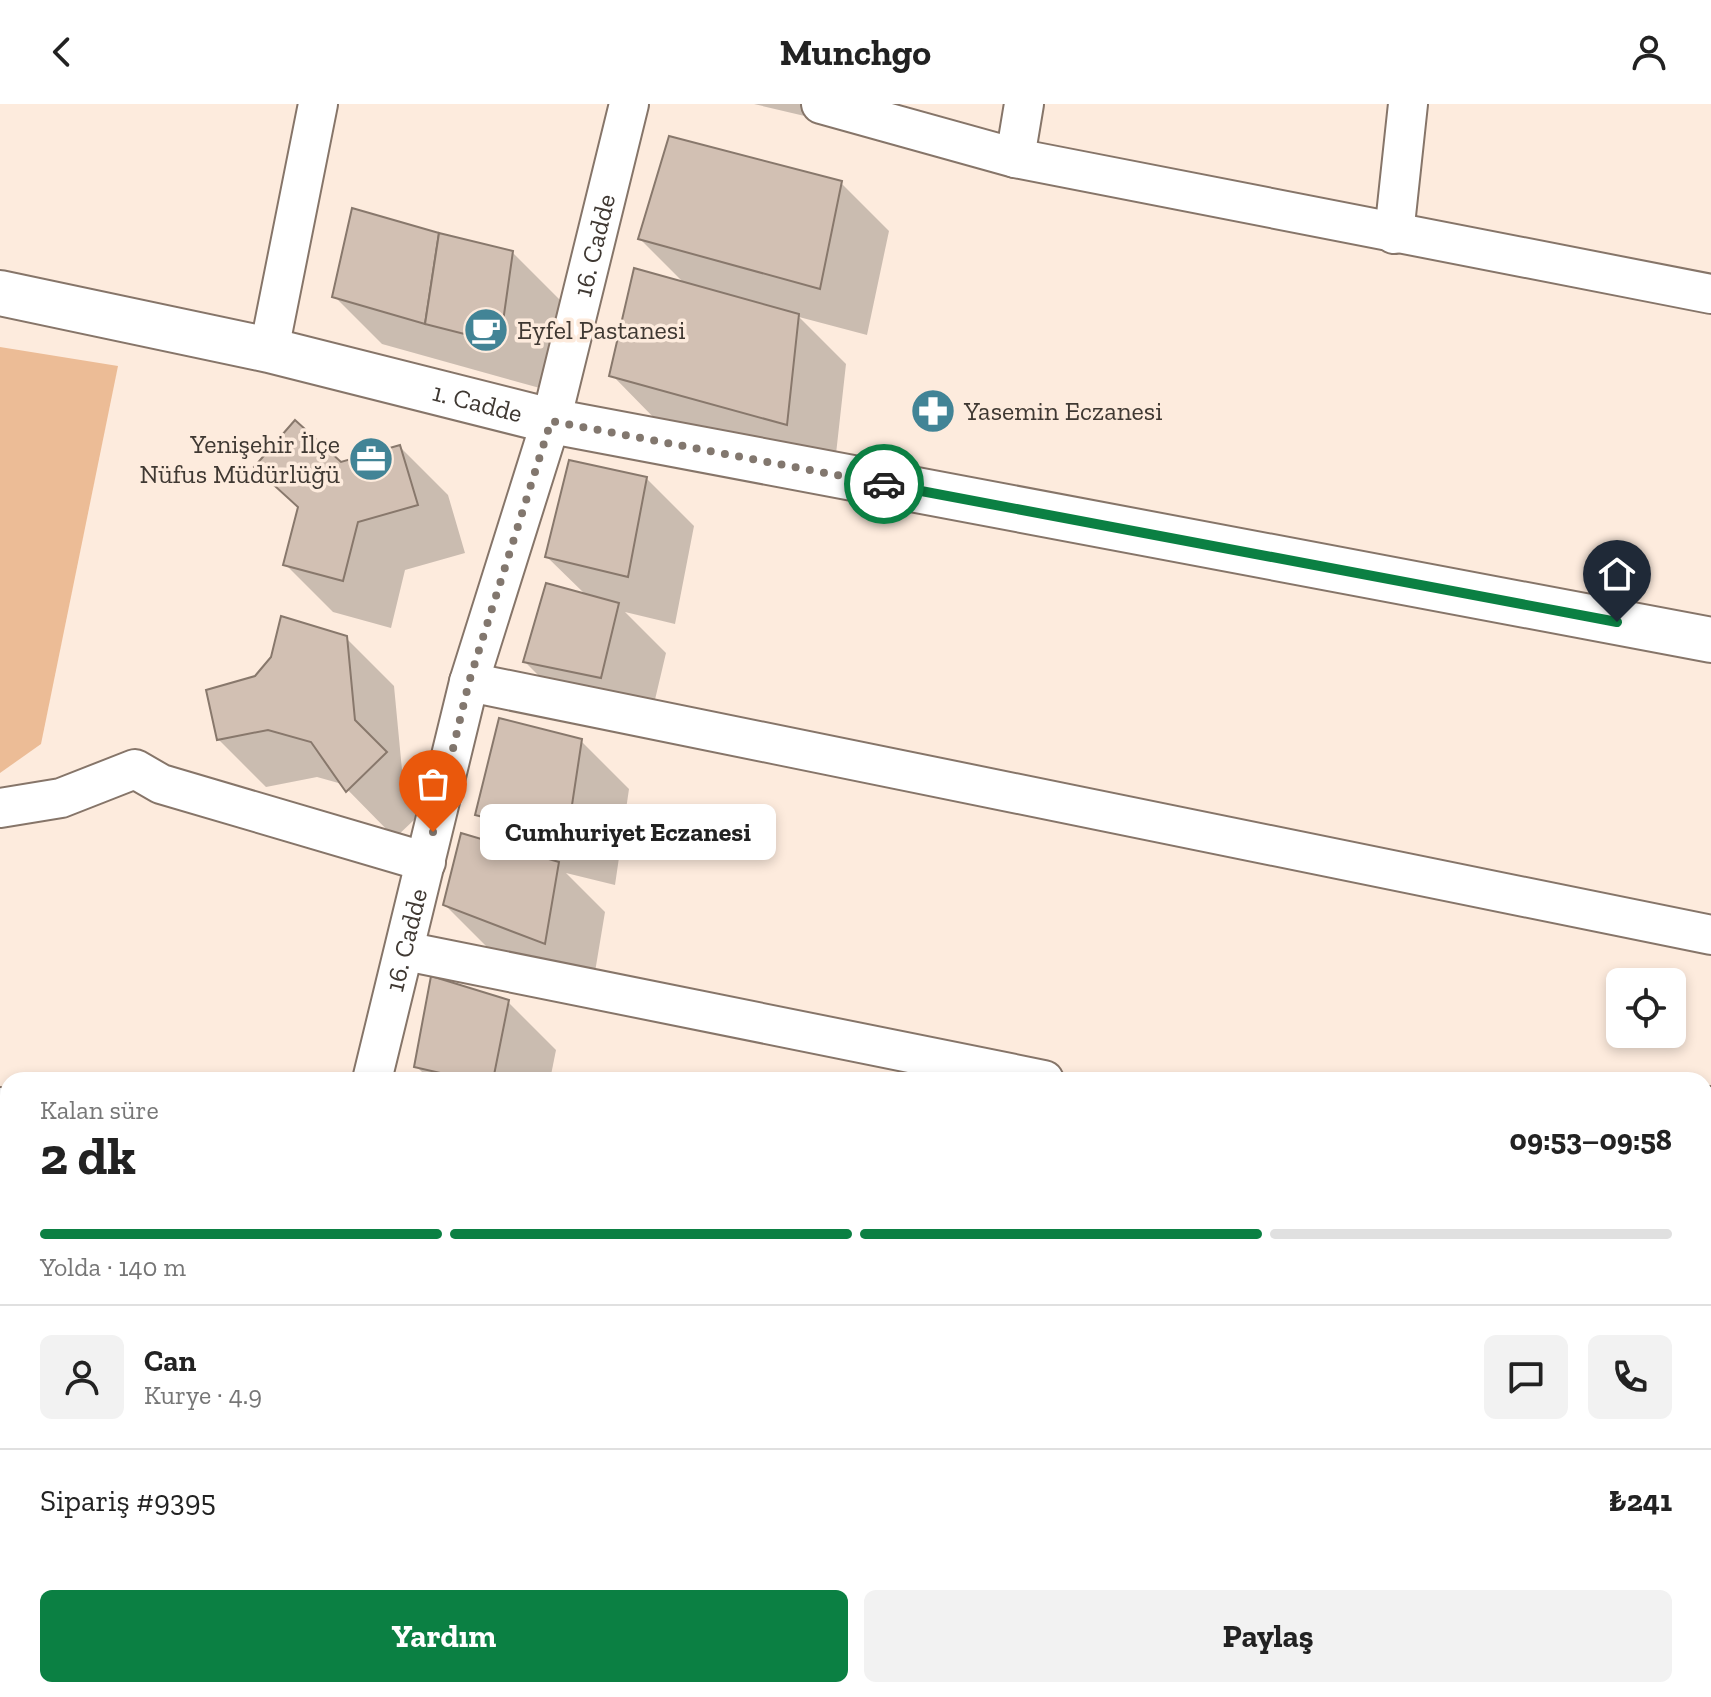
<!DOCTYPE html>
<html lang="tr">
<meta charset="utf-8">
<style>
:root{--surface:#fff;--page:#f2f2f2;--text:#222;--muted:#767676;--line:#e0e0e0;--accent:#0b8043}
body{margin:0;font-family:"Zilla Slab",serif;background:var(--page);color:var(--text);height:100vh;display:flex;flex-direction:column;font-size:30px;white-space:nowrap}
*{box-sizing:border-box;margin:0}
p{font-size:26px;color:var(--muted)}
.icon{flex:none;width:44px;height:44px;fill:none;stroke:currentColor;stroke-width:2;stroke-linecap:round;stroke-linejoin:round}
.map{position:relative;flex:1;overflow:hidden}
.side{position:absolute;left:0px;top:968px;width:1712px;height:626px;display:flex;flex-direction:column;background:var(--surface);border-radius:24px 24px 0 0;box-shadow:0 4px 12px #0003}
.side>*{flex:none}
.fabs{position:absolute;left:1606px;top:864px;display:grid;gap:16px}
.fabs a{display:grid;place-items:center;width:80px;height:80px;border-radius:12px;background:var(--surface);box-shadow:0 4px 12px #0003;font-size:40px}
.pin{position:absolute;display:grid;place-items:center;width:68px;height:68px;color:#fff;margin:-82px -34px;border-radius:50% 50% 50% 0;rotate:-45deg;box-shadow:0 0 8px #0007}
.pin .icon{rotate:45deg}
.courier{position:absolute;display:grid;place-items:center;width:80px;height:80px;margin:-40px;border:6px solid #0b8043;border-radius:50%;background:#fff;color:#222;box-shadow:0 2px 10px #0007}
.bubble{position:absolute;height:56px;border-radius:12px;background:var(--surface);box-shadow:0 4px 12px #0003;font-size:26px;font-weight:700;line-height:56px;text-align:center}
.head em{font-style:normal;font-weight:700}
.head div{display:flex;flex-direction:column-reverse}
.head{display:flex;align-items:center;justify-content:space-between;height:136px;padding:0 40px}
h1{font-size:52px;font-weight:700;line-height:60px}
.bar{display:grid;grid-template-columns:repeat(4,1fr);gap:12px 8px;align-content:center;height:96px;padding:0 40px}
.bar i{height:10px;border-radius:6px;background:var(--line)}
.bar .current{background:var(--accent)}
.bar p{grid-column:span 4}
.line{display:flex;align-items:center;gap:20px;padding:0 40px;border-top:2px solid var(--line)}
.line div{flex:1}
.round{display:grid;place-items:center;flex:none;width:84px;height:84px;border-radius:12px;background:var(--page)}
.button{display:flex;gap:16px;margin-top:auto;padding:16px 40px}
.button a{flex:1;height:92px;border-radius:12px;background:var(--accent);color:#fff;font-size:32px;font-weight:700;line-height:92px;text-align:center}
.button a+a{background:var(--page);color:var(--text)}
header{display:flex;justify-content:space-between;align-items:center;height:104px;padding:0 40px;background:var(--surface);font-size:36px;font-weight:700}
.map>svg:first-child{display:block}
</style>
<header><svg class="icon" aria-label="back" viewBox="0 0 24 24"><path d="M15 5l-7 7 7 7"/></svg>Munchgo<svg class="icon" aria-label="person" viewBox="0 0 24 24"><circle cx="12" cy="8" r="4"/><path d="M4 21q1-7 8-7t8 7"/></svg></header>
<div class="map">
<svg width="1711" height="1593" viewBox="0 0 1711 1593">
<rect width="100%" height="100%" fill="#fdebdd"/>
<!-- built -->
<polygon fill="#f8dfcd" points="1706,1181 1711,1184 1711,1593 1483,1593 1486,1586 1704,1586"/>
<!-- green -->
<polygon fill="#ecbc96" points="0,243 118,262 41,640 0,669"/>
<!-- shadow -->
<g fill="#0003">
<polygon points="754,0 847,0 843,21"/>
<polygon points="841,79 889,127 867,231 799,213 846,260 834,368 659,319 612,271 686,181 640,135"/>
<polygon points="512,148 560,196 547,286 382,240 334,192"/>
<polygon points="400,343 448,391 465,449 405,466 391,524 333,508 285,460 299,405 256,362 341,361"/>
<polygon points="646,374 694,422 675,520 625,508 666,549 649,621 573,606 525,558 587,492 547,453"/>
<polygon points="346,534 394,582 402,666 434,697 395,734 342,680 317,673 266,683 218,635 272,554"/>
<polygon points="581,637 629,685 615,781 566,769 605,808 592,886 493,849 445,801 514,747 478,711"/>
<polygon points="508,898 556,946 550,976 430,976 416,962"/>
<polygon points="1711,1241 1711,1348 1704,1344 1704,1252"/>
<polygon points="0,1367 8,1368 8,1450 0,1443"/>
<polygon points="1711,1378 1711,1593 1632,1593 1625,1586 1704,1586 1704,1389"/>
<polygon points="126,1586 417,1586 415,1593 133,1593"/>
</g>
<!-- building -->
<g fill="#d2c0b3" stroke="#88786c" stroke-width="2">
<polygon points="669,32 842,77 820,185 638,135"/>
<polygon points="352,104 439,129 425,220 332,193"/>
<polygon points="439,129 513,147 500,239 425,220"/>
<polygon points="634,164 799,210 787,321 609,272"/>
<polygon points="295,316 341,358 400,341 418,401 358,418 343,477 283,461 298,403 254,363"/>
<polygon points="569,356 647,373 628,473 545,453"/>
<polygon points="546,479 619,499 601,574 523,558"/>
<polygon points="281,512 347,532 355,616 387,648 346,688 311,638 268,626 217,636 206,586 255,572 271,553"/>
<polygon points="499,614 582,635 567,734 475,711"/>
<polygon points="461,729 559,758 545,840 443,801"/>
<polygon points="431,872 509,896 493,976 471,976 414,963"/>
<polygon points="1711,1237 1711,1313 1707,1310 1704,1315 1704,1248"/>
<polygon points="0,1365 8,1366 8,1416 0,1414"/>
<polygon points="1711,1374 1711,1508 1704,1519 1704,1386"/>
<polygon points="1704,1523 1711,1527 1711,1593 1701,1593 1690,1586 1704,1586"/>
<polygon points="266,1586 357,1586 355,1593 282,1593 265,1590"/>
<polygon points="1489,1586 1540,1586 1552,1593 1485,1593"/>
<polygon points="1638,1586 1662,1586 1658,1593 1649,1593"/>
</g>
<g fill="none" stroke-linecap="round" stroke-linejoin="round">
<!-- street casing -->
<g stroke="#867569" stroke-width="42">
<g id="street">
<polyline points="821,0 1015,54 1711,190"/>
<polyline points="1015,54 1024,0"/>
<polyline points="1394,130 1408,0"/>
<polyline points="269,246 318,0"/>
<polyline points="469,578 1711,831"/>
<polyline points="0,704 61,694 135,665 161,680 426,758"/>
<polyline points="405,847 1044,976"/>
<path id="s1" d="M 372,976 L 469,578 L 551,317 L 629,0"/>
<polyline points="0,1003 8,1005"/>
<polyline points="1704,1014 1711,1002"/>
<polyline points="1704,1133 1711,1137"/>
<polyline points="0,1318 8,1319"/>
<polyline points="1350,1586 1383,1593"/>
<polyline points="234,1593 236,1586"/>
</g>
</g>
<!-- secondary casing -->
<g stroke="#867569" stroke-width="48">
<g id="secondary">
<path id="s2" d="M 0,189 L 269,246 L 551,317 L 1711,536"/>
</g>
</g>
<!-- street -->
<use href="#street" stroke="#fff" stroke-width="38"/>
<!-- secondary -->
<use href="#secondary" stroke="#fff" stroke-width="44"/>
</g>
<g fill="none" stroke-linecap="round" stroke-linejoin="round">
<!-- done -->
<polyline stroke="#82776e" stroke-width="8" stroke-dasharray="0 14.4" points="433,728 469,578 551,317 884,380"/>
<!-- route -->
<polyline stroke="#0b8043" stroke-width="10" points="884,380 1617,518"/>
</g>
<!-- icons -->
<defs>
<g id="cafe-disc" transform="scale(2.3)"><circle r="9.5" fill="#428496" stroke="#fdebdd"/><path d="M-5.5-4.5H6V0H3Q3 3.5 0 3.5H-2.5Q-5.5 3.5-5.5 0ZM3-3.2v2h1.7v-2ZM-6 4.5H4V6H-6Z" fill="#fff"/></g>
<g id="pharmacy-disc" transform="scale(2.3)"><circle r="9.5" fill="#428496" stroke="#fdebdd"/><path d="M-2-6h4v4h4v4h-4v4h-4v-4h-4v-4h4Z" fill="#fff"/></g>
<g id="office-disc" transform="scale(2.3)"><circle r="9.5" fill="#428496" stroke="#fdebdd"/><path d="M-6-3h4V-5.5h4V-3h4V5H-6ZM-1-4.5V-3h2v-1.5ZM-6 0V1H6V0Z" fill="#fff"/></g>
</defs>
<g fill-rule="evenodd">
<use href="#cafe-disc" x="486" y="226"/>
<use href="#pharmacy-disc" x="933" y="307"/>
<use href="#office-disc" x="371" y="355"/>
</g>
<g text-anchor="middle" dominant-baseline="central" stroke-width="7" stroke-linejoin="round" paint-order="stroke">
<!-- street labels -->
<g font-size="26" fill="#3f3832" stroke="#fdebdd">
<text stroke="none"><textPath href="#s1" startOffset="864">16. Cadde</textPath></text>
<text stroke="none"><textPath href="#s2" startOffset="490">1. Cadde</textPath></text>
<text stroke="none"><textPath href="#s1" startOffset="144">16. Cadde</textPath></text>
</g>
<!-- poi labels -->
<g font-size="26" fill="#3f3832" stroke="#fdebdd" text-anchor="start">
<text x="517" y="226">Eyfel Pastanesi</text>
<text x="964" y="307">Yasemin Eczanesi</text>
<text x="340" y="340" text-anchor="end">Yenişehir İlçe<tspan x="340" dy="30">Nüfus Müdürlüğü</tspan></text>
</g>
</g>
</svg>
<div class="fabs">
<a><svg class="icon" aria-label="locate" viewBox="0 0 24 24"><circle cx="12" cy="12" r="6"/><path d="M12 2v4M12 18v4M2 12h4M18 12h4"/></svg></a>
</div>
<div class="pin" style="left:433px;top:728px;background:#ea580c"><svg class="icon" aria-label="bag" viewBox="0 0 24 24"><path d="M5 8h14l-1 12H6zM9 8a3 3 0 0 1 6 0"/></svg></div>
<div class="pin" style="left:1617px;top:518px;background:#1f2937"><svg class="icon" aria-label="home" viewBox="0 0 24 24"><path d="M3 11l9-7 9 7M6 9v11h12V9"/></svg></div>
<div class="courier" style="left:884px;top:380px"><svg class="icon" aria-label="car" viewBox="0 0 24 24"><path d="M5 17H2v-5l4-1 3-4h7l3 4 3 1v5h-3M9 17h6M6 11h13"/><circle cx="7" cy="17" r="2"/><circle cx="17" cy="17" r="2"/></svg></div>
<div class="bubble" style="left:480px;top:700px;width:296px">Cumhuriyet Eczanesi</div>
<section class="side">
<div class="head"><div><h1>2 dk</h1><p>Kalan süre</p></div><em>09:53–09:58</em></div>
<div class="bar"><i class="current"></i><i class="current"></i><i class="current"></i><i></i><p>Yolda · 140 m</p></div>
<div class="line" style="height:144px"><a class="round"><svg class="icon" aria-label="person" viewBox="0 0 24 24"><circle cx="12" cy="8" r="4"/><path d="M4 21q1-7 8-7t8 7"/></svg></a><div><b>Can</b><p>Kurye · 4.9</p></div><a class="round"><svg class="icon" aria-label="chat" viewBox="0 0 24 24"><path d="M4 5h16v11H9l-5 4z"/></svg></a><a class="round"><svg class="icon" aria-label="phone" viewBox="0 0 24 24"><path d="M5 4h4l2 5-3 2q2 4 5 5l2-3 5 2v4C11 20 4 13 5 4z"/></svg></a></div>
<div class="line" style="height:104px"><div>Sipariş #9395</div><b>₺241</b></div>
<div class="button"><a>Yardım</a><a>Paylaş</a></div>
</section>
</div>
